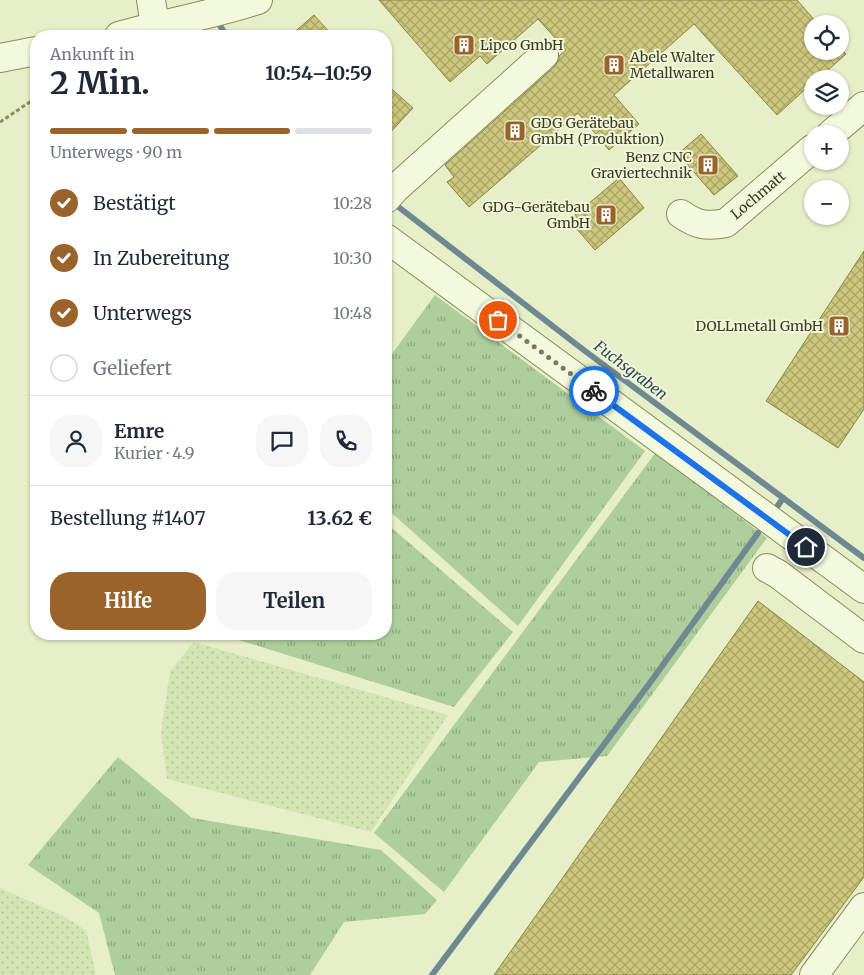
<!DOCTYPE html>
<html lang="de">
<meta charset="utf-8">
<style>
:root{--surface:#fff;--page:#f6f6f7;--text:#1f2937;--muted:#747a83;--line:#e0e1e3;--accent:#9b632c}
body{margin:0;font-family:Merriweather,serif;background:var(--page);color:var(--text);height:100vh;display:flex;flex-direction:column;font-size:19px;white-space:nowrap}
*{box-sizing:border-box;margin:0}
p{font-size:16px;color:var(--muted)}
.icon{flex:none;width:28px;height:28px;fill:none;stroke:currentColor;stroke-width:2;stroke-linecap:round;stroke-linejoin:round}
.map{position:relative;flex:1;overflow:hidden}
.sheet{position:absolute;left:30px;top:30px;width:362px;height:610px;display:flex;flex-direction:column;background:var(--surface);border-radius:20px;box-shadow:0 1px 4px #0004}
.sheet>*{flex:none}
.buttons{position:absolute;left:804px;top:15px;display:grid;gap:10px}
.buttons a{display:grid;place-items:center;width:45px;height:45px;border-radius:50%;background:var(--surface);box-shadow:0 1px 4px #0004;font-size:25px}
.pin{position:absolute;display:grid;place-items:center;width:42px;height:42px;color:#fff;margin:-21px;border:2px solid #fff;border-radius:50%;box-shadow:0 1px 5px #0007}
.courier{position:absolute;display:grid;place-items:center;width:50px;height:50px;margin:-25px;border:4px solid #1a73e8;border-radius:50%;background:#fff;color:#222;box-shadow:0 1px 6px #0007}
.summary em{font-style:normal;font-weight:700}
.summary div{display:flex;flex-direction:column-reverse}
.summary{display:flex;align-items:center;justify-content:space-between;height:85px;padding:0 20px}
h1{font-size:32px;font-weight:700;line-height:38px}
.bar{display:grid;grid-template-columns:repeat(4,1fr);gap:8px 5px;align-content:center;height:60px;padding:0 20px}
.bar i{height:6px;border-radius:4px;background:var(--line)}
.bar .active{background:var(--accent)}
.bar p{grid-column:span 4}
.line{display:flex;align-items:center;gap:12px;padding:0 20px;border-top:1px solid var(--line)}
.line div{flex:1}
.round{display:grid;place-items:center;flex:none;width:52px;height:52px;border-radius:20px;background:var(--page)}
ol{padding:0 20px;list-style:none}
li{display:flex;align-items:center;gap:15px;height:55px}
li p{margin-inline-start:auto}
li .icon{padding:5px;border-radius:50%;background:var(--accent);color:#fff;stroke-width:4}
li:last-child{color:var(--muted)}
li i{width:28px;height:28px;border:2px solid var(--line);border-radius:50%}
.cta{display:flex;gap:10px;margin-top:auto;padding:10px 20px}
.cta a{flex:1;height:58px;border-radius:20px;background:var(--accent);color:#fff;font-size:20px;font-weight:700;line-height:58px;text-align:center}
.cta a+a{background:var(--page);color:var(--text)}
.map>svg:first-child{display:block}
</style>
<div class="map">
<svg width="864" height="975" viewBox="0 0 864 975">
<defs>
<pattern id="farmland-dots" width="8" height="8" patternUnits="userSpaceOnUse" patternTransform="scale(1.25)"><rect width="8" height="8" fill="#d4e5b5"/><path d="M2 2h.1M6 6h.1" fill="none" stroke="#b7c59b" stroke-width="1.8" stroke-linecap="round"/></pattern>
<pattern id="grass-tufts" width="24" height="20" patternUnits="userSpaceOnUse" patternTransform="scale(1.25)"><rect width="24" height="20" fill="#aece9b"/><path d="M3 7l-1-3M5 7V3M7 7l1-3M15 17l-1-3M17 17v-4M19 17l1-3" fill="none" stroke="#8fa87e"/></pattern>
<pattern id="building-cross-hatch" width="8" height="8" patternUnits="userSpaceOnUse" patternTransform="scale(1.25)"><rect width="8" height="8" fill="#cdc77e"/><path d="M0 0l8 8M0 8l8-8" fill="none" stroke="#a8a367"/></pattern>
</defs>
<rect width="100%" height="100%" fill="#e7efc8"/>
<!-- farmland -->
<g fill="url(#farmland-dots)">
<polygon points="194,642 448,715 371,832 167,779 161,733 170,671"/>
<polygon points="0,888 63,916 86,930 96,975 0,975"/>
</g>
<!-- grass -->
<g fill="url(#grass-tufts)">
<polygon points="435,295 645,451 518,626 386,508 386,362"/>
<polygon points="656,452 767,538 607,756 539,762 444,892 374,833"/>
<polygon points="386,523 513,632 454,707 219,634 386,634"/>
<polygon points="118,757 192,818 381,850 437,900 425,914 344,922 310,975 115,975 99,913 28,865"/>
</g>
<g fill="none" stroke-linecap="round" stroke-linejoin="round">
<!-- stream -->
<g stroke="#6f8992" stroke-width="6">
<polyline points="217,20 226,36"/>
<polyline points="392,202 585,351 864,558"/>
<polyline points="775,510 783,498"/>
<polyline points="432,975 652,680 758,533"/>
</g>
</g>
<!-- building -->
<g fill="url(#building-cross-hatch)" stroke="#8b8442">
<polygon points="379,0 797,0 818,24 812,24 812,51 840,51 840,48 846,54 818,79 812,79 812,83 777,115 694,24 614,95 639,124 609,150 578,113 469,207 447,182 454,177 445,165 554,67 559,60 559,56 566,50 538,19 487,64 480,56 450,82"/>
<polygon points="314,15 333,36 290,36"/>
<polygon points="386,84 413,108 386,137"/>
<polygon points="701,134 738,176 714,195 678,154"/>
<polygon points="619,178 644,208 595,250 569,220"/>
<polygon points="864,251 864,409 838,448 766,401"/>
<polygon points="758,601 864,682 864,877 791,975 494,975"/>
</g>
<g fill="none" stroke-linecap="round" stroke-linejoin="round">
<!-- minor casing -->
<g stroke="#8a8b5c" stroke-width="30">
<g id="minor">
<polyline points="151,0 155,26"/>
<path d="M 119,36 C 165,23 212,15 258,0"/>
<polyline points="0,58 36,51"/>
<polyline points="831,134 864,106"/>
<polyline points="386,199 396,188 544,55"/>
<path d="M 681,214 C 697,225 706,227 726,223 L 812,149"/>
<polyline points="386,238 864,589"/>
<polyline points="767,568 778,574 864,639"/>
<polyline points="814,975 864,907"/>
</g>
</g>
<!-- path -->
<polyline stroke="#8a8b5c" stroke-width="3" stroke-dasharray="4 2.5" stroke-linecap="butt" points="0,122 36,98"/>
<!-- minor -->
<use href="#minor" stroke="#f3f9dc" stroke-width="28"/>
</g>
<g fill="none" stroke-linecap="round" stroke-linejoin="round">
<!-- done -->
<polyline stroke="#787a5b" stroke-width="5" stroke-dasharray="0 9" points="498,320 594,391"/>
<!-- route -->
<polyline stroke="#1a73e8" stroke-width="6" points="594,391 806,547"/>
</g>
<!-- icons -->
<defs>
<g id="building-square" transform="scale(1.125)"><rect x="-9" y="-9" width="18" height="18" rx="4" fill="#9b632c" stroke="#f0f6d8"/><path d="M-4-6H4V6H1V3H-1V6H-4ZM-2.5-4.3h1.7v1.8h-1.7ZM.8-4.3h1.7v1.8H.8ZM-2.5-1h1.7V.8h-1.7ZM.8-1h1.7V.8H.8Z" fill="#fff"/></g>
</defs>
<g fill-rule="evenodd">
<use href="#building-square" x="464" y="45"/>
<use href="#building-square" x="614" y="65"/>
<use href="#building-square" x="515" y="131"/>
<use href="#building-square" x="708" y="165"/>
<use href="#building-square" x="606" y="215"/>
<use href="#building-square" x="839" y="326"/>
</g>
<g text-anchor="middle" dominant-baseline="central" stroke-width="4" stroke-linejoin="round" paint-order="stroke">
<!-- poi labels -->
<g font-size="14" fill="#3c3b20" stroke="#f0f6d8" text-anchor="start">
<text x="480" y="45">Lipco GmbH</text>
<text x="630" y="57">Abele Walter<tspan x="630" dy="16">Metallwaren</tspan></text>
<text x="531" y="123">GDG Gerätebau<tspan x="531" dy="16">GmbH (Produktion)</tspan></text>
<text x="692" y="157" text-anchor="end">Benz CNC<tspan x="692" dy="16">Graviertechnik</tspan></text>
<text x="590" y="207" text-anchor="end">GDG-Gerätebau<tspan x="590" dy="16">GmbH</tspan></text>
<text x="823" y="326" text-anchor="end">DOLLmetall GmbH</text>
</g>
<!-- street labels -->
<g font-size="14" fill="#3c3b20" stroke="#f0f6d8">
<text transform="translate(758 195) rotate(-40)">Lochmatt</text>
</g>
<!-- water labels -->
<g font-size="15" font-style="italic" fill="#2f485b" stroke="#f0f6d8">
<text transform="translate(631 370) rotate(37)">Fuchsgraben</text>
</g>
</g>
</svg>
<div class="buttons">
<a><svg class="icon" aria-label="locate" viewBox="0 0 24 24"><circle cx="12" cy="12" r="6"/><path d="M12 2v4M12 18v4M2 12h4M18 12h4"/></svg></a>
<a><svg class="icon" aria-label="layers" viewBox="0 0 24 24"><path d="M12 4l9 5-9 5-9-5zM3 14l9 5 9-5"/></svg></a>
<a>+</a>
<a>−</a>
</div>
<div class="pin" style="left:498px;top:320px;background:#ea580c"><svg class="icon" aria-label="bag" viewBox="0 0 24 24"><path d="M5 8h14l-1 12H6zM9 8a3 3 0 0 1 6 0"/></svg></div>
<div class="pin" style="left:806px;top:547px;background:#1f2937"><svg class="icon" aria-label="home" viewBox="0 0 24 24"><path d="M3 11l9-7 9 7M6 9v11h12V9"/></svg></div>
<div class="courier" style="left:594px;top:391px"><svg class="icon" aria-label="bike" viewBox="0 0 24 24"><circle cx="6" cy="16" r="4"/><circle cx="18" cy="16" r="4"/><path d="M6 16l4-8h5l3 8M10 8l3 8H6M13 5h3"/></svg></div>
<section class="sheet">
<div class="summary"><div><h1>2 Min.</h1><p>Ankunft in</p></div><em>10:54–10:59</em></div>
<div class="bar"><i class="active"></i><i class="active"></i><i class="active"></i><i></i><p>Unterwegs · 90 m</p></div>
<ol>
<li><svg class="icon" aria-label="check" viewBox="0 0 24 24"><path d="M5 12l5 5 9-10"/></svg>Bestätigt<p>10:28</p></li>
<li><svg class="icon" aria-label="check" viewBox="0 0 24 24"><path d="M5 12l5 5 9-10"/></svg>In Zubereitung<p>10:30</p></li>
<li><svg class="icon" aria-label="check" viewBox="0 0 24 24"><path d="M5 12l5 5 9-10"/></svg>Unterwegs<p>10:48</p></li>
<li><i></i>Geliefert</li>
</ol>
<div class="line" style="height:90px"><a class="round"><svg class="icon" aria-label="person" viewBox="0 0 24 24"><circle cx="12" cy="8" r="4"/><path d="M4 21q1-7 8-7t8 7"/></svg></a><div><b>Emre</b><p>Kurier · 4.9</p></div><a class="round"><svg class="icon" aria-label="chat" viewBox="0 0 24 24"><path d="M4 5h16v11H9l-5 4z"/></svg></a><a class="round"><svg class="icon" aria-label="phone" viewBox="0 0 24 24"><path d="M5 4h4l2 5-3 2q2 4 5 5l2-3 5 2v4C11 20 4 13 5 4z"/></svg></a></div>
<div class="line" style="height:65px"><div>Bestellung #1407</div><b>13.62 €</b></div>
<div class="cta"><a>Hilfe</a><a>Teilen</a></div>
</section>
</div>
